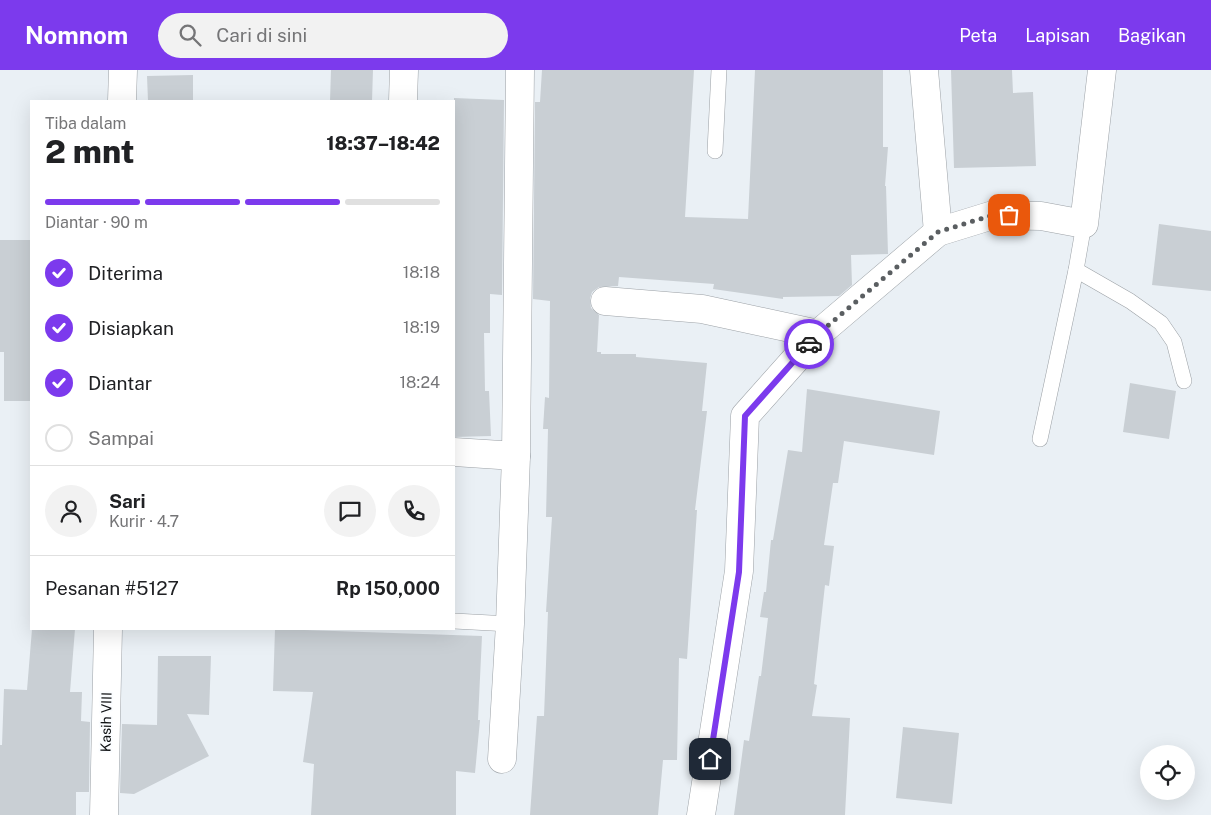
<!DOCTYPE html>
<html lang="id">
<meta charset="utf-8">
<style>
:root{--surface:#fff;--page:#f2f2f2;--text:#202124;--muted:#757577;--line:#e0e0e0;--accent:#7c3aed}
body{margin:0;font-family:"Public Sans",sans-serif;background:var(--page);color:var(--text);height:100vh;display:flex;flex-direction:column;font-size:19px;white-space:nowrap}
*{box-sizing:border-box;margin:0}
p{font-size:16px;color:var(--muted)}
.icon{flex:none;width:28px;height:28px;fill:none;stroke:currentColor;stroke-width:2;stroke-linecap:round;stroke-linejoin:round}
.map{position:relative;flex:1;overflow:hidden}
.side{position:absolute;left:30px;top:30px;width:425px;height:530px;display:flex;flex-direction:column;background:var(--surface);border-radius:0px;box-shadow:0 5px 20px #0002}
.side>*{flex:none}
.fabs{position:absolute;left:1140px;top:675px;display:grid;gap:10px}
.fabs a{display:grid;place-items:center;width:55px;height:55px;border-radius:50%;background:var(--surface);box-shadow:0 5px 20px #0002;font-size:25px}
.pin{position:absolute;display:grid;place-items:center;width:42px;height:42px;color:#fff;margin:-21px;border-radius:10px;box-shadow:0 2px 8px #0006}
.courier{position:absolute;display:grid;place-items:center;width:50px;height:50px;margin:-25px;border:4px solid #7c3aed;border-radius:50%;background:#fff;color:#222;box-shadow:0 1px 6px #0007}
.overview em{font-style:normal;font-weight:800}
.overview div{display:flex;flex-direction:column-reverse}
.overview{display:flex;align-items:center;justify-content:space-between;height:85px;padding:0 15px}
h1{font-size:32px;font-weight:800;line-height:38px}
.bar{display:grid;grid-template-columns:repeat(4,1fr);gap:8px 5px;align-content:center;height:60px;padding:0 15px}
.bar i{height:6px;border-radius:4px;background:var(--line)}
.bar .active{background:var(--accent)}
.bar p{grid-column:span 4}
.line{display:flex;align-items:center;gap:12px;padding:0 15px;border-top:1px solid var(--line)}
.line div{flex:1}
.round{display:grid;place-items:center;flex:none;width:52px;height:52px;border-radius:26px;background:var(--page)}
ol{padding:0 15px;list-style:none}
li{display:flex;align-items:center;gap:15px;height:55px}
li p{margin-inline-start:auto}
li .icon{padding:5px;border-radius:50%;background:var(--accent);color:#fff;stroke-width:4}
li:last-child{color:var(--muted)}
li i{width:28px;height:28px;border:2px solid var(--line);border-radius:50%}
header{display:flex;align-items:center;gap:30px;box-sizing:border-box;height:70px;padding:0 25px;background:var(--accent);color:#fff}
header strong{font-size:24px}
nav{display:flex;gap:28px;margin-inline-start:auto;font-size:18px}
.search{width:350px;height:45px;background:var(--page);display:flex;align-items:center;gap:12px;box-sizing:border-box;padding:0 18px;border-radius:28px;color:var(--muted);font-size:19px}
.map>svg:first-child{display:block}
</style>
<header>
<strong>Nomnom</strong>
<div class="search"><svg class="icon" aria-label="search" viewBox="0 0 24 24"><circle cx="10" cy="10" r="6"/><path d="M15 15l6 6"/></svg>Cari di sini</div>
<nav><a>Peta</a><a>Lapisan</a><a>Bagikan</a></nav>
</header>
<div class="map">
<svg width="1211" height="745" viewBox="0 0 1211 745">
<rect width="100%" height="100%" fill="#eaf0f5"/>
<!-- building -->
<g fill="#c9cfd4">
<polygon points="331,0 373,0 372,31 330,31"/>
<polygon points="542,0 694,0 685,147 748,149 755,0 883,0 883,77 888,77 885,116 886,116 888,184 851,185 852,215 839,226 783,227 783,229 713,219 714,214 619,207 618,216 599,217 592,222 590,229 591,238 599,245 597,282 601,282 601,284 636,284 636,287 707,293 702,341 707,341 695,440 697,440 687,589 679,588 677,690 663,690 658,745 530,745 537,646 544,646 548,542 546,542 552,447 546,447 548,359 543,359 545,327 549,328 550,231 533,229 535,32 540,32"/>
<polygon points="951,0 1012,0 1013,23 1033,22 1036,96 954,98"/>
<polygon points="193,5 193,31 148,31 147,6"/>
<polygon points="454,28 504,30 502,225 490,224 490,263 484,263 485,321 489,321 491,366 454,367"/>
<polygon points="1159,154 1211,161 1211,221 1152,215"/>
<polygon points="0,170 31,170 31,331 4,331 4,282 0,282"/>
<polygon points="1130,313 1176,321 1169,369 1123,362"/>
<polygon points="807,319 940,341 934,385 844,371 838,413 833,413 824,475 834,476 829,516 825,515 814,614 817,615 812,646 850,648 845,745 734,745 744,670 749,671 759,606 761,606 768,548 760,547 764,522 766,522 771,470 773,470 788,380 802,382"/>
<polygon points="32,559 75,559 70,622 82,622 81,651 90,652 89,722 76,722 76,745 0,745 0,675 2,675 4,619 27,620"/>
<polygon points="275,559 482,566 478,650 480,650 475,703 456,701 456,745 311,745 314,694 303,692 313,622 273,621"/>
<polygon points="158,586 211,586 209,645 187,644 209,686 134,724 120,723 122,654 157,655"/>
<polygon points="903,657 959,663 952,734 896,728"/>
</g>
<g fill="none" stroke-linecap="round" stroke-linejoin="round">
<!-- lane casing -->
<g stroke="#9ca1a6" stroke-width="16">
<g id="lane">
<polyline points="715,81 719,0"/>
<polyline points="1076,200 1130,231 1161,253 1174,272 1184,311"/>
<polyline points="1040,369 1076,200 1084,154"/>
<polyline points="454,551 510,554"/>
</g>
</g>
<!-- street casing -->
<g stroke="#9ca1a6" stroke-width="29">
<g id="street">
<polyline points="924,0 938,162"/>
<polyline points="122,31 123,0"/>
<polyline points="403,31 404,0"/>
<polyline points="605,231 702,239 818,264"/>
<polyline points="454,382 516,386"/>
<polyline points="502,689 510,554 516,386 520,0"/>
<polyline points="104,745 108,559"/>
<polyline points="701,745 739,501 745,346 818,264 938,162 993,145 1041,146 1084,154 1102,0"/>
</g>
</g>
<!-- lane -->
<use href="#lane" stroke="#fff" stroke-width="15"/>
<!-- street -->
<use href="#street" stroke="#fff" stroke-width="28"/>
</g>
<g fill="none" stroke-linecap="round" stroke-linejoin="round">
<!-- done -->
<polyline stroke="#5a5e61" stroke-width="5" stroke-dasharray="0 9" points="809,274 818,264 938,162 993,145 1009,145"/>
<!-- route -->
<polyline stroke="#7c3aed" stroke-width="6" points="710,689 739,502 745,346 809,274"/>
</g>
<g text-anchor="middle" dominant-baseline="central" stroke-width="4" stroke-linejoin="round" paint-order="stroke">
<!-- street labels -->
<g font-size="14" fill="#0d0f11" stroke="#fbfdff">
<text transform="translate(106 652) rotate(-89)">Kasih VIII</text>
</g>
</g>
</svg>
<div class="fabs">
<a><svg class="icon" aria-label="locate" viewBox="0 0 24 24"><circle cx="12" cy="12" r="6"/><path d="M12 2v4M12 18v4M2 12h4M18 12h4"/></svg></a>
</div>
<div class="pin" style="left:1009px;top:145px;background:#ea580c"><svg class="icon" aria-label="bag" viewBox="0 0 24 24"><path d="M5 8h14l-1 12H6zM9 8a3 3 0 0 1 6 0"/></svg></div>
<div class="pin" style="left:710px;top:689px;background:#1f2937"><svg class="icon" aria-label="home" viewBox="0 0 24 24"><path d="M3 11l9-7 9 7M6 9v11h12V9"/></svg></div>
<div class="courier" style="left:809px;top:274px"><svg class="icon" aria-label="car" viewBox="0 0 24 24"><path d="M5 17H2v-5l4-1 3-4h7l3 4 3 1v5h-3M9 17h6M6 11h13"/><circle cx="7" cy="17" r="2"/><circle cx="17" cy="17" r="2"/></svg></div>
<section class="side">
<div class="overview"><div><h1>2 mnt</h1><p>Tiba dalam</p></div><em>18:37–18:42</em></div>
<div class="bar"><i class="active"></i><i class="active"></i><i class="active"></i><i></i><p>Diantar · 90 m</p></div>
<ol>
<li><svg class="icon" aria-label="check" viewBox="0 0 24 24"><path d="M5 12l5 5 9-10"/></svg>Diterima<p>18:18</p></li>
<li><svg class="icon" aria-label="check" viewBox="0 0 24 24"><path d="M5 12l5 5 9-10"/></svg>Disiapkan<p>18:19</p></li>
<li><svg class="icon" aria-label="check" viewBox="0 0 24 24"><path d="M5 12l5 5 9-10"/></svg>Diantar<p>18:24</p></li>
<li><i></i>Sampai</li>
</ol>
<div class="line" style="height:90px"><a class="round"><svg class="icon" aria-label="person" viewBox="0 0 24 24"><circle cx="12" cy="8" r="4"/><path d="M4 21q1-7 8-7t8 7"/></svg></a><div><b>Sari</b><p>Kurir · 4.7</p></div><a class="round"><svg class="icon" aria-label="chat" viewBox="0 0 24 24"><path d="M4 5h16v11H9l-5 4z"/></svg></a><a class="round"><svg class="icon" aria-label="phone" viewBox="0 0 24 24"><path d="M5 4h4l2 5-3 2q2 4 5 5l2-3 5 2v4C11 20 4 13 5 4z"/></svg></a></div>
<div class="line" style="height:65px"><div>Pesanan #5127</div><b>Rp 150,000</b></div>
</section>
</div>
